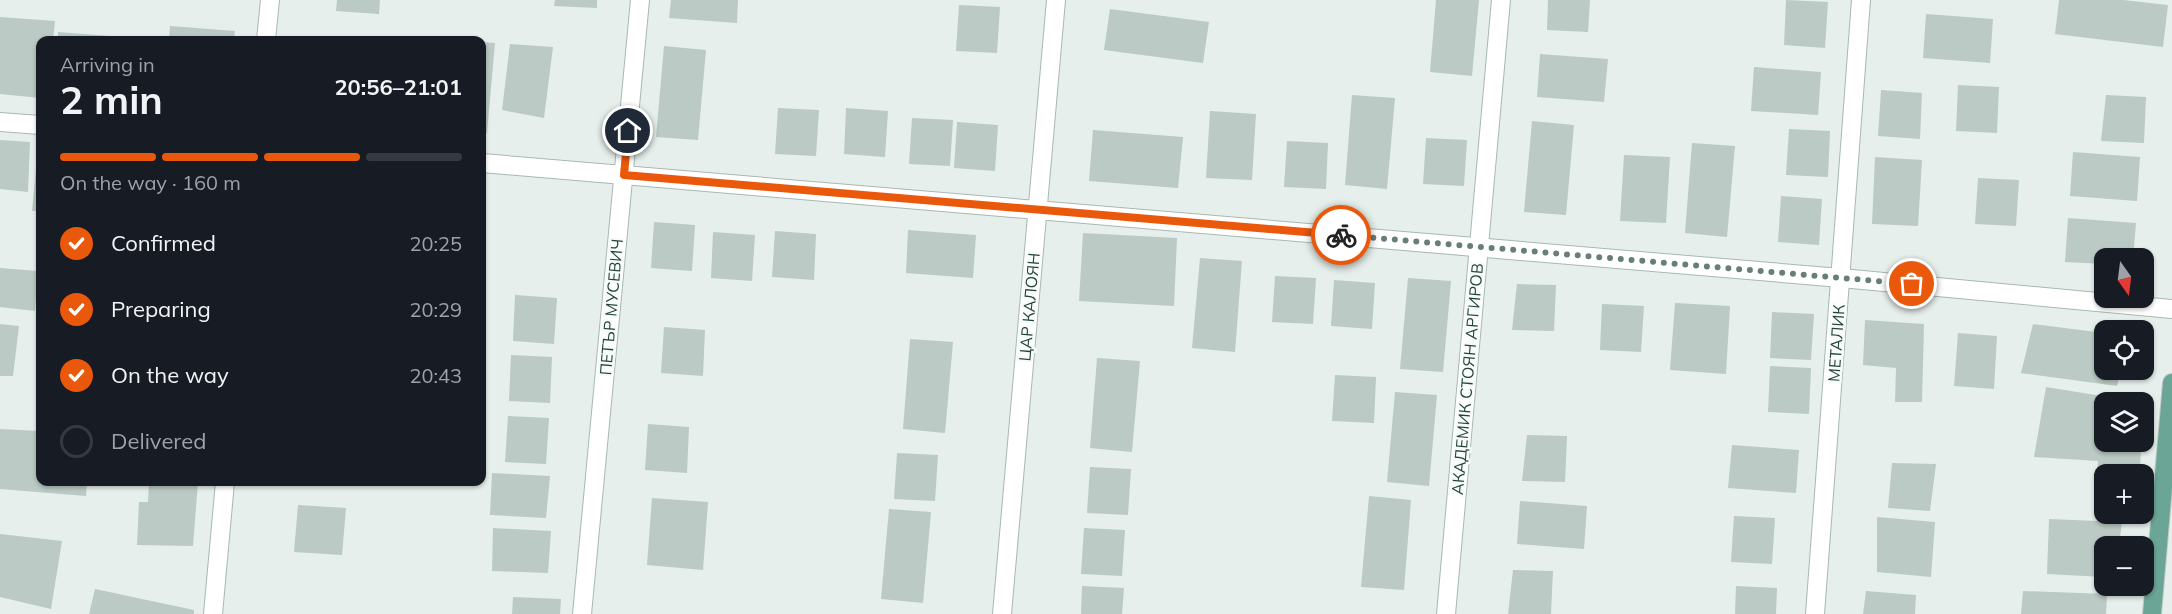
<!DOCTYPE html>
<meta charset="utf-8">
<style>
:root{--surface:#171b24;--page:#20242c;--text:#f1f3f6;--muted:#9ea1a6;--line:#363941;--accent:#ea580c}
body{margin:0;font-family:Mulish,sans-serif;background:var(--page);color:var(--text);height:100vh;display:flex;flex-direction:column;font-size:22px;white-space:nowrap}
*{box-sizing:border-box;margin:0}
p{font-size:20px;color:var(--muted)}
.icon{flex:none;width:33px;height:33px;fill:none;stroke:currentColor;stroke-width:2;stroke-linecap:round;stroke-linejoin:round}
.map{position:relative;flex:1;overflow:hidden}
.details{position:absolute;left:36px;top:36px;width:450px;height:450px;display:flex;flex-direction:column;background:var(--surface);border-radius:12px;box-shadow:0 2px 4px #0004}
.details>*{flex:none}
.needle{width:39px;rotate:166deg}
.fabs{position:absolute;left:2094px;top:248px;display:grid;gap:12px}
.fabs a{display:grid;place-items:center;width:60px;height:60px;border-radius:12px;background:var(--surface);box-shadow:0 2px 4px #0004;font-size:30px}
.pin{position:absolute;display:grid;place-items:center;width:51px;height:51px;color:#fff;margin:-26px;border:3px solid #fff;border-radius:50%;box-shadow:0 2px 6px #0007}
.courier{position:absolute;display:grid;place-items:center;width:60px;height:60px;margin:-30px;border:4px solid #ea580c;border-radius:50%;background:#fff;color:#222;box-shadow:0 2px 8px #0007}
.overview em{font-style:normal;font-weight:700}
.overview div{display:flex;flex-direction:column-reverse}
.overview{display:flex;align-items:center;justify-content:space-between;height:102px;padding:0 24px}
h1{font-size:39px;font-weight:700;line-height:45px}
.bar{display:grid;grid-template-columns:repeat(4,1fr);gap:9px 6px;align-content:center;height:72px;padding:0 24px}
.bar i{height:8px;border-radius:4px;background:var(--line)}
.bar .selected{background:var(--accent)}
.bar p{grid-column:span 4}
ol{padding:0 24px;list-style:none}
li{display:flex;align-items:center;gap:18px;height:66px}
li p{margin-inline-start:auto}
li .icon{padding:6px;border-radius:50%;background:var(--accent);color:#fff;stroke-width:4}
li:last-child{color:var(--muted)}
li i{width:33px;height:33px;border:3px solid var(--line);border-radius:50%}
.map>svg:first-child{display:block}
</style>
<div class="map">
<svg width="2172" height="614" viewBox="0 0 2172 614">
<rect width="100%" height="100%" fill="#e6efeb"/>
<!-- building -->
<g fill="#bbcac4">
<polygon points="337,0 380,0 379,14 336,11"/>
<polygon points="555,0 597,0 597,8 554,6"/>
<polygon points="671,0 738,0 737,23 669,18"/>
<polygon points="1436,0 1479,0 1472,76 1430,72"/>
<polygon points="1548,0 1590,0 1588,32 1547,30"/>
<polygon points="1786,0 1828,2 1825,48 1784,45"/>
<polygon points="2059,0 2123,0 2168,5 2163,47 2055,34"/>
<polygon points="959,5 1000,7 997,53 956,51"/>
<polygon points="1110,9 1209,22 1203,63 1104,50"/>
<polygon points="1926,14 1993,19 1990,63 1923,58"/>
<polygon points="0,17 55,21 53,40 40,40 40,98 0,94"/>
<polygon points="170,26 235,31 234,40 169,40"/>
<polygon points="58,32 123,37 123,40 58,40"/>
<polygon points="482,42 495,43 487,133 482,133"/>
<polygon points="510,44 553,47 544,118 502,110"/>
<polygon points="664,46 706,50 698,140 656,137"/>
<polygon points="1540,54 1608,59 1604,102 1537,97"/>
<polygon points="1754,67 1821,72 1818,115 1751,111"/>
<polygon points="1958,85 1999,87 1997,133 1956,131"/>
<polygon points="1881,90 1922,93 1920,139 1878,136"/>
<polygon points="1352,95 1395,98 1387,189 1345,185"/>
<polygon points="2106,95 2146,97 2144,143 2101,141"/>
<polygon points="778,108 819,110 816,156 775,154"/>
<polygon points="846,108 888,111 885,157 844,154"/>
<polygon points="1210,111 1256,114 1252,180 1206,178"/>
<polygon points="912,118 953,120 950,166 909,164"/>
<polygon points="1532,121 1574,125 1566,215 1524,212"/>
<polygon points="957,122 998,125 995,171 954,168"/>
<polygon points="1789,129 1830,131 1828,177 1786,175"/>
<polygon points="1093,130 1183,137 1178,188 1089,181"/>
<polygon points="1426,138 1467,140 1464,186 1423,184"/>
<polygon points="0,140 30,142 28,192 0,189"/>
<polygon points="1287,141 1328,143 1326,189 1284,187"/>
<polygon points="1692,143 1735,146 1727,237 1685,233"/>
<polygon points="2073,152 2140,157 2137,201 2070,196"/>
<polygon points="1624,155 1670,157 1666,223 1620,221"/>
<polygon points="1875,157 1922,160 1918,226 1872,224"/>
<polygon points="37,158 40,158 40,211 32,211"/>
<polygon points="1978,178 2019,180 2016,226 1975,224"/>
<polygon points="1781,196 1822,199 1819,245 1778,242"/>
<polygon points="2068,218 2136,223 2133,258 2104,258 2104,264 2065,262"/>
<polygon points="654,222 695,225 692,271 651,268"/>
<polygon points="908,230 976,235 973,278 906,273"/>
<polygon points="775,231 816,234 814,280 772,277"/>
<polygon points="713,232 755,235 752,281 711,278"/>
<polygon points="1083,233 1177,238 1174,306 1079,301"/>
<polygon points="1200,258 1242,261 1235,352 1192,348"/>
<polygon points="0,268 38,271 35,311 0,307"/>
<polygon points="1275,276 1316,278 1313,324 1272,322"/>
<polygon points="1408,278 1451,281 1443,372 1400,369"/>
<polygon points="1334,280 1375,283 1372,329 1331,326"/>
<polygon points="1517,284 1556,285 1554,331 1512,330"/>
<polygon points="515,295 557,298 554,344 513,341"/>
<polygon points="1675,303 1730,306 1726,374 1670,370"/>
<polygon points="1602,304 1644,306 1641,352 1600,350"/>
<polygon points="1772,312 1814,314 1811,360 1770,358"/>
<polygon points="1865,320 1924,324 1922,402 1895,402 1896,368 1863,365"/>
<polygon points="0,324 19,326 13,376 0,376"/>
<polygon points="2033,324 2104,333 2104,369 2121,369 2117,386 2021,373"/>
<polygon points="664,327 705,330 703,376 661,373"/>
<polygon points="1958,333 1997,336 1994,389 1954,386"/>
<polygon points="910,339 953,342 945,433 903,429"/>
<polygon points="511,355 552,357 550,403 509,401"/>
<polygon points="1097,358 1140,361 1132,452 1090,448"/>
<polygon points="1770,366 1811,368 1809,414 1768,412"/>
<polygon points="1335,375 1376,377 1374,423 1332,421"/>
<polygon points="2046,387 2133,401 2104,402 2104,441 2141,441 2140,474 2104,474 2104,499 2095,497 2098,461 2034,457"/>
<polygon points="1395,392 1437,395 1429,486 1387,482"/>
<polygon points="508,416 549,418 546,464 505,462"/>
<polygon points="648,424 689,427 687,473 645,470"/>
<polygon points="0,429 40,431 40,482 87,482 86,496 0,489"/>
<polygon points="1527,435 1567,436 1565,482 1522,481"/>
<polygon points="1732,445 1799,450 1796,493 1728,488"/>
<polygon points="897,453 938,455 935,501 894,499"/>
<polygon points="1892,463 1936,464 1930,511 1888,508"/>
<polygon points="1090,467 1131,469 1128,515 1087,513"/>
<polygon points="492,473 550,476 546,518 490,515"/>
<polygon points="149,482 198,482 193,546 137,545 139,502 148,502"/>
<polygon points="302,482 340,482 339,486 302,483"/>
<polygon points="1369,496 1411,500 1404,590 1361,587"/>
<polygon points="652,498 708,502 703,570 647,565"/>
<polygon points="1520,501 1587,506 1584,549 1517,544"/>
<polygon points="298,505 346,508 342,555 294,552"/>
<polygon points="889,509 931,512 923,603 881,599"/>
<polygon points="1734,516 1775,518 1772,564 1731,562"/>
<polygon points="1877,517 1935,522 1931,577 1877,572"/>
<polygon points="2049,519 2122,522 2119,546 2104,546 2104,577 2047,574"/>
<polygon points="493,528 551,531 548,573 492,571"/>
<polygon points="1084,528 1125,530 1122,576 1081,574"/>
<polygon points="0,534 62,541 51,609 0,597"/>
<polygon points="1513,570 1553,571 1551,614 1508,614"/>
<polygon points="1082,586 1124,588 1122,614 1081,614"/>
<polygon points="1736,586 1777,588 1776,614 1735,614"/>
<polygon points="95,589 194,610 194,614 89,614"/>
<polygon points="1866,591 1916,595 1915,614 1863,614"/>
<polygon points="2023,591 2107,594 2106,614 2021,614"/>
<polygon points="513,597 561,599 560,614 512,614"/>
</g>
<g fill="none" stroke-linecap="round" stroke-linejoin="round">
<!-- minor casing -->
<g stroke="#a8b8b2" stroke-width="20">
<g id="minor">
<polyline points="266,40 270,0"/>
<polyline points="0,122 40,125"/>
<polyline points="482,163 1841,278 2172,309"/>
<polyline points="213,614 225,482"/>
<polyline points="582,614 640,0"/>
<polyline points="1002,614 1056,0"/>
<polyline points="1446,614 1501,0"/>
<polyline points="1815,614 1861,0"/>
</g>
</g>
<!-- major casing -->
<g stroke="#c2cac8" stroke-width="20">
<polyline id="major" points="2152,614 2172,383"/>
</g>
<!-- minor -->
<use href="#minor" stroke="#fff" stroke-width="18"/>
<!-- major -->
<use href="#major" stroke="#6aa596" stroke-width="18"/>
</g>
<g fill="none" stroke-linecap="round" stroke-linejoin="round">
<!-- done -->
<polyline stroke="#687f78" stroke-width="6" stroke-dasharray="0 10.8" points="1341,235 1912,284"/>
<!-- route -->
<polyline stroke="#ea580c" stroke-width="8" points="628,131 624,175 1341,235"/>
</g>
<g text-anchor="middle" dominant-baseline="central" stroke-width="5" stroke-linejoin="round" paint-order="stroke">
<!-- street labels -->
<g font-size="16" fill="#24423a" stroke="#f7fbf9">
<text transform="translate(611 307) rotate(-85)">ПЕТЪР МУСЕВИЧ</text>
<text transform="translate(1029 307) rotate(-85)">ЦАР КАЛОЯН</text>
<text transform="translate(1836 343) rotate(-86)">МЕТАЛИК</text>
<text transform="translate(1467 379) rotate(-85)">АКАДЕМИК СТОЯН АРГИРОВ</text>
</g>
</g>
</svg>
<div class="fabs">
<a><svg class="needle" viewBox="-14 -14 28 28"><path d="M0-13l5 13h-10z" fill="#e53935"/><path d="M0 13l5-13h-10z" fill="#9ea1a6"/></svg></a>
<a><svg class="icon" aria-label="locate" viewBox="0 0 24 24"><circle cx="12" cy="12" r="6"/><path d="M12 2v4M12 18v4M2 12h4M18 12h4"/></svg></a>
<a><svg class="icon" aria-label="layers" viewBox="0 0 24 24"><path d="M12 4l9 5-9 5-9-5zM3 14l9 5 9-5"/></svg></a>
<a>+</a>
<a>−</a>
</div>
<div class="pin" style="left:1912px;top:284px;background:#ea580c"><svg class="icon" aria-label="bag" viewBox="0 0 24 24"><path d="M5 8h14l-1 12H6zM9 8a3 3 0 0 1 6 0"/></svg></div>
<div class="pin" style="left:628px;top:131px;background:#1f2937"><svg class="icon" aria-label="home" viewBox="0 0 24 24"><path d="M3 11l9-7 9 7M6 9v11h12V9"/></svg></div>
<div class="courier" style="left:1341px;top:235px"><svg class="icon" aria-label="bike" viewBox="0 0 24 24"><circle cx="6" cy="16" r="4"/><circle cx="18" cy="16" r="4"/><path d="M6 16l4-8h5l3 8M10 8l3 8H6M13 5h3"/></svg></div>
<section class="details">
<div class="overview"><div><h1>2 min</h1><p>Arriving in</p></div><em>20:56–21:01</em></div>
<div class="bar"><i class="selected"></i><i class="selected"></i><i class="selected"></i><i></i><p>On the way · 160 m</p></div>
<ol>
<li><svg class="icon" aria-label="check" viewBox="0 0 24 24"><path d="M5 12l5 5 9-10"/></svg>Confirmed<p>20:25</p></li>
<li><svg class="icon" aria-label="check" viewBox="0 0 24 24"><path d="M5 12l5 5 9-10"/></svg>Preparing<p>20:29</p></li>
<li><svg class="icon" aria-label="check" viewBox="0 0 24 24"><path d="M5 12l5 5 9-10"/></svg>On the way<p>20:43</p></li>
<li><i></i>Delivered</li>
</ol>
</section>
</div>
